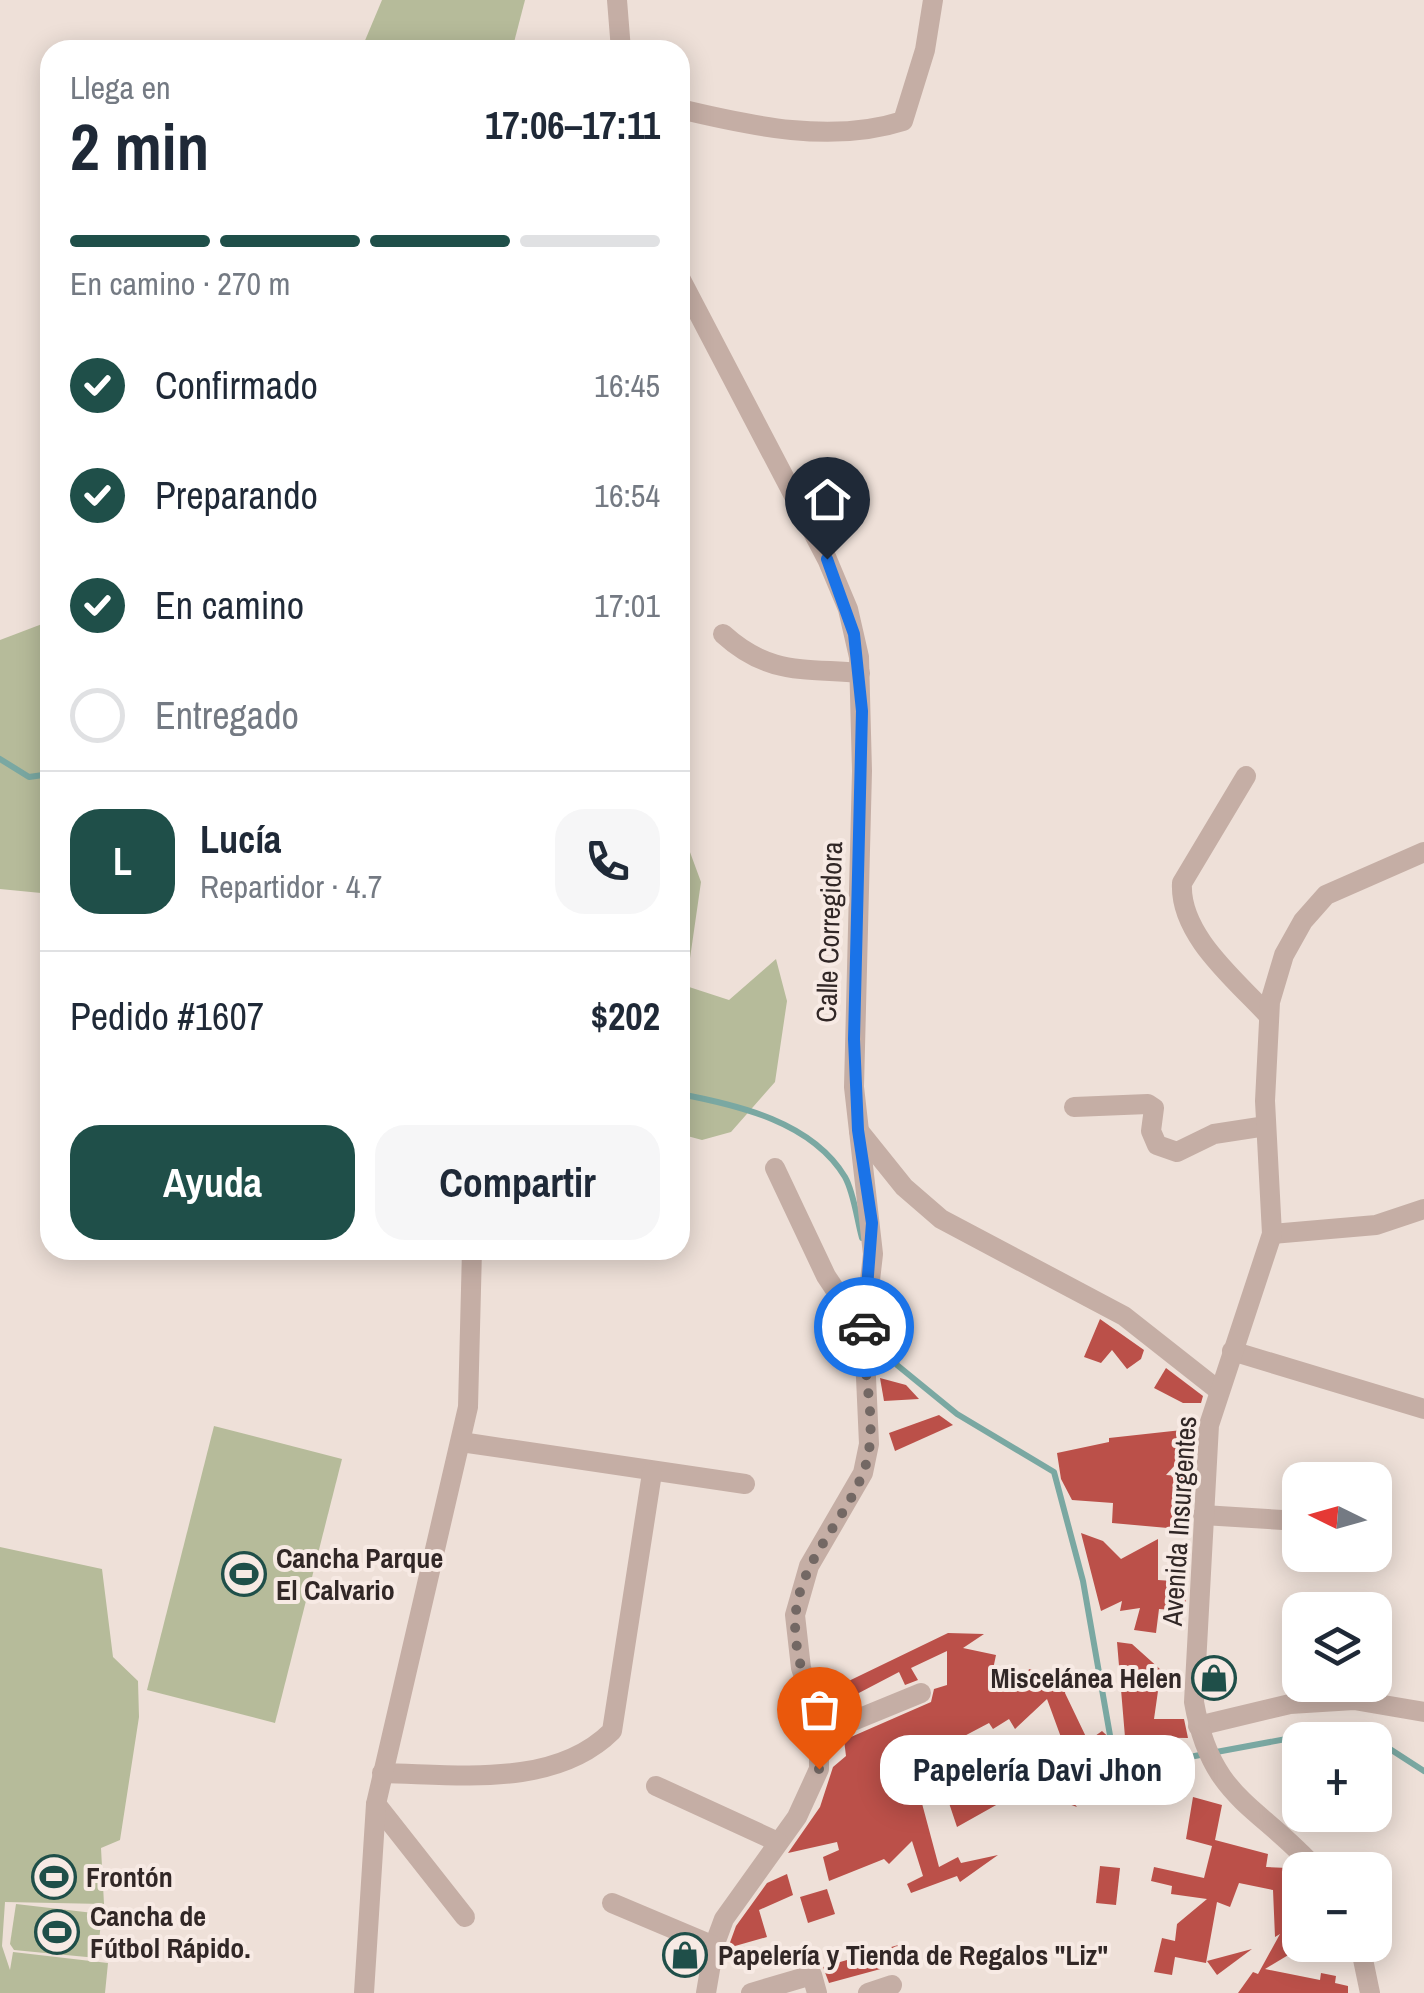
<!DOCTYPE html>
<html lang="es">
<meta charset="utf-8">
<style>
:root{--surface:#fff;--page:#f6f6f7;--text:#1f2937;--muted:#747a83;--line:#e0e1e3;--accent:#1f4f49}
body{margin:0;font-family:"Archivo Narrow",sans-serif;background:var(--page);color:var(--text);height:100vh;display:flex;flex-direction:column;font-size:38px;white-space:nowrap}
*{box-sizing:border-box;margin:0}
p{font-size:32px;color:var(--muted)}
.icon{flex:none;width:55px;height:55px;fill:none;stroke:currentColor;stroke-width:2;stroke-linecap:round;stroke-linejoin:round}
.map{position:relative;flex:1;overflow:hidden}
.drawer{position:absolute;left:40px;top:40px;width:650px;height:1220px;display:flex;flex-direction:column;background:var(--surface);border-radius:30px;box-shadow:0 5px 25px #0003}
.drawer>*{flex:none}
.needle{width:65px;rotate:275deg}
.fabs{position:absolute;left:1282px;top:1462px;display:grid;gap:20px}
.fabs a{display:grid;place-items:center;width:110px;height:110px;border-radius:20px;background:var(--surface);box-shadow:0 5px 25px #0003;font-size:50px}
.pin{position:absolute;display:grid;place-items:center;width:85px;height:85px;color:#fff;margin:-102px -42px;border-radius:50% 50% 50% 0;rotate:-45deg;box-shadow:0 0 10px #0007}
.pin .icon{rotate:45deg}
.courier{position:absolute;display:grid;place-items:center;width:100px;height:100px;margin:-50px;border:8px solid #1a73e8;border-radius:50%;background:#fff;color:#222;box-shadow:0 2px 12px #0007}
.bubble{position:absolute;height:70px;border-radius:30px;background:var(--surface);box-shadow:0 5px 25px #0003;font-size:32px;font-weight:700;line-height:70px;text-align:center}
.overview em{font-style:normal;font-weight:700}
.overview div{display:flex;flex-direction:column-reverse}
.overview{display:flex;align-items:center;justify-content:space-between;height:170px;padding:0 30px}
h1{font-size:65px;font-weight:700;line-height:75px}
.bar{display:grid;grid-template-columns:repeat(4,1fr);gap:15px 10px;align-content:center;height:120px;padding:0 30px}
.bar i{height:12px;border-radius:8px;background:var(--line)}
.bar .on{background:var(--accent)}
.bar p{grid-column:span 4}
.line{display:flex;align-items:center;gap:25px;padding:0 30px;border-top:2px solid var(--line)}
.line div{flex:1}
.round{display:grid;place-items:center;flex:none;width:105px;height:105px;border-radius:30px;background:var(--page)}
ol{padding:0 30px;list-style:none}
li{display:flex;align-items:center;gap:30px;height:110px}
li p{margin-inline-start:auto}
li .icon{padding:10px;border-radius:50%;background:var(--accent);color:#fff;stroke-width:4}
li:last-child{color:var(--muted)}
li i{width:55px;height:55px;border:5px solid var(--line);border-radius:50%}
.action{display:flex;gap:20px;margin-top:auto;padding:20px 30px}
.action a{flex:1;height:115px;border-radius:30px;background:var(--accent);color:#fff;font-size:40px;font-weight:700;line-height:115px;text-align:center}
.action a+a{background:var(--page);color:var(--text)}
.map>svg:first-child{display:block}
</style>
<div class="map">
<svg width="1424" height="1993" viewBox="0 0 1424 1993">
<rect width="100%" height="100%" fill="#eee0d8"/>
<!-- green -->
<g fill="#b6bb9a">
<polygon points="382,0 525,0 512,50 361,50"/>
<polygon points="50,621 50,885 41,893 0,889 0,640"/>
<polygon points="680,825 701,882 686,986 729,1000 776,959 787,1001 775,1082 731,1132 702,1140 680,1134"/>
<polygon points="214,1426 342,1459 275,1723 147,1690"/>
<polygon points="0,1547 102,1569 113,1657 138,1681 139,1717 120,1840 101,1848 104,1904 5,1902 2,1946 10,1970 13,1952 108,1963 105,1993 0,1993"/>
<polygon points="16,1904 102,1914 97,1958 14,1950 10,1944"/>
</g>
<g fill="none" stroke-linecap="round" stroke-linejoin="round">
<!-- stream -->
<g stroke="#7aa8a2" stroke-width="6">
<polyline points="0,759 29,777 50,774"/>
<path d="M 680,1094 C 738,1105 812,1122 845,1177 C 854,1193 857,1220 862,1238"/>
<polyline points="876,1289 897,1365 957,1414 1054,1472 1083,1581 1111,1741 1141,1766 1313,1734 1376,1740 1424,1771"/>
</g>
</g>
<!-- building -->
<g fill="#bb5049">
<polygon points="1100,1319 1144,1350 1141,1359 1127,1369 1112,1350 1101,1363 1084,1357"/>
<polygon points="1166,1368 1203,1396 1201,1403 1183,1403 1154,1388"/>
<polygon points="880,1378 906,1385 919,1399 884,1401"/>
<polygon points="939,1415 953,1425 895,1451 889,1433"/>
<polygon points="1182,1430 1193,1432 1194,1444 1166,1475 1192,1477 1190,1524 1179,1522 1179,1529 1112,1523 1113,1503 1072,1500 1061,1479 1057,1453 1109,1442 1109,1438"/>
<polygon points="1081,1533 1103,1541 1121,1559 1158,1539 1158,1580 1187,1582 1185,1611 1159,1609 1156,1633 1134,1630 1140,1608 1120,1611 1122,1601 1101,1611"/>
<polygon points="948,1633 984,1634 963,1648 996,1655 992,1674 1026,1678 1029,1669 1067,1681 1065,1693 1088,1741 1102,1731 1116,1744 1109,1768 1099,1764 1085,1803 1047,1699 1015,1729 1009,1719 993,1729 989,1723 953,1742 971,1782 1022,1765 1030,1786 957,1827 943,1785 952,1780 937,1750 932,1753 930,1746 909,1753 912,1763 890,1774 907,1802 920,1796 939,1867 958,1857 961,1863 998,1855 960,1882 957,1876 911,1893 907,1884 923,1876 912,1841 889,1864 884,1859 829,1881 823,1857 839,1850 837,1842 788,1853 820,1807 833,1767 846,1756 844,1740 931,1702 934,1689 947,1685 947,1651 911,1668 918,1680 905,1685 899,1672 834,1706 830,1690"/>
<polygon points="1117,1642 1132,1644 1161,1670 1154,1719 1184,1719 1188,1738 1125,1737"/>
<polygon points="1050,1774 1077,1807 1030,1790"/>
<polygon points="1193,1797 1222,1805 1215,1840 1268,1854 1266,1867 1288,1868 1287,1875 1300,1876 1300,1948 1265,1969 1320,1980 1321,1973 1336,1976 1335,1983 1348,1986 1348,1993 1238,1993 1253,1972 1258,1974 1280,1934 1275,1937 1273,1890 1239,1883 1230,1907 1217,1902 1206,1963 1175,1957 1172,1975 1154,1972 1162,1938 1175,1941 1177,1924 1207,1899 1171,1894 1172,1886 1151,1881 1154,1867 1204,1878 1212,1846 1186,1839"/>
<polygon points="1100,1866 1120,1868 1116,1905 1096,1903"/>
<polygon points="787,1874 793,1895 759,1910 767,1937 728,1948 736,1926 767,1883"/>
<polygon points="827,1889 835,1914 808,1923 800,1897"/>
<polygon points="905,1943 910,1961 829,1983 823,1967"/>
<polygon points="1252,1949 1217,1975 1207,1961"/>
</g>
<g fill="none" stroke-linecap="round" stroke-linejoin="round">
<!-- street -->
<g stroke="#c5aea5" stroke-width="20">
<polyline points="617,0 621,50"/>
<path d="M 680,109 C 751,126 832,144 903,121 L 925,50 L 933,0"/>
<polyline points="680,278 827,559 848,609 859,657 862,771 854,1087 873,1254 864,1333 869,1444 863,1473 809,1566 795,1615 801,1668 819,1719 819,1769 797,1817 724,1919 714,1946 706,1993"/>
<path d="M 723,634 C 768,675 802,668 860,673"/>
<path d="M 1246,776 L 1182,883 C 1179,935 1236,980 1268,1015"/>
<polyline points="1074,1107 1148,1104 1154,1108 1151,1131 1157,1145 1177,1152 1214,1134 1266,1126"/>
<polyline points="859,1131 904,1187 941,1219 1124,1316 1218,1390"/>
<polyline points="775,1168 826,1276 864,1333"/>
<polyline points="1272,1234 1376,1225 1424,1209"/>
<polyline points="1232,1351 1424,1409"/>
<polyline points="461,1442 745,1484"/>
<polyline points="1203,1515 1300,1521"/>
<polyline points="1198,1726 1290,1704 1354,1700 1424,1712"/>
<polyline points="821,1734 921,1693"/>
<path d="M 382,1773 C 455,1774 554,1789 612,1731 L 652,1473"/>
<polyline points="656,1786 778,1842"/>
<polyline points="376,1804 465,1917"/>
<path d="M 1317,1870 C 1258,1804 1211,1800 1194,1702 L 1209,1425 L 1272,1234 L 1265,1101 L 1270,1002 L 1284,955 L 1303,921 L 1326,895 L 1424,852"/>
<polyline points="612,1903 714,1946"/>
<polyline points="1360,1945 1370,1993"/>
<polyline points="364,1993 376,1804 468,1407 472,1250"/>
<polyline points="751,1993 812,1975 817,1993"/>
<polyline points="868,1993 892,1985"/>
</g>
</g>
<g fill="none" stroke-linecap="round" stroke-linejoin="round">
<!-- done -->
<path stroke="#736864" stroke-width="10" stroke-dasharray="0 18" d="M 819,1769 C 826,1713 789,1667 796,1611 C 803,1557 844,1522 863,1473 C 881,1427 861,1374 864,1327"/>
<!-- route -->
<polyline stroke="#1a73e8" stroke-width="12" points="827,559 854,634 862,711 854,1039 858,1130 872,1223 864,1327"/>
</g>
<!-- icons -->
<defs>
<g id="stadium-ring" transform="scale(2.25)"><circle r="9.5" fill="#f7eae4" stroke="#1f4f49" stroke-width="1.5"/><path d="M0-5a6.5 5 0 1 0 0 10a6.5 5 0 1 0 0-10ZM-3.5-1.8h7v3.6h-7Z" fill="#1f4f49"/></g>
<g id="shop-ring" transform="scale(2.25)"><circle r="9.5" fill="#f7eae4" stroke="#1f4f49" stroke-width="1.5"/><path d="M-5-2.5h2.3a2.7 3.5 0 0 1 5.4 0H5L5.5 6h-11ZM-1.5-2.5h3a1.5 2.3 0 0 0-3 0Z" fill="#1f4f49"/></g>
</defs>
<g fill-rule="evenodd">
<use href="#stadium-ring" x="244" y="1574"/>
<use href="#shop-ring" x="1214" y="1678"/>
<use href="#stadium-ring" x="54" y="1877"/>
<use href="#stadium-ring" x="57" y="1932"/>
<use href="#shop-ring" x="685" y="1955"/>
</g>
<g text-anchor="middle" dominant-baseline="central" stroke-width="8" stroke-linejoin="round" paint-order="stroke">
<!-- street labels -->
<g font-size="28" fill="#312726" stroke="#f7eae4">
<text transform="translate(829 932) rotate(-88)">Calle Corregidora</text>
<text transform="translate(1179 1521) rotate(-86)">Avenida Insurgentes</text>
</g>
<!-- poi labels -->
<g font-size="28" font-weight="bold" fill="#312726" stroke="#f7eae4" text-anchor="start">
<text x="276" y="1558">Cancha Parque<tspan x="276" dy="32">El Calvario</tspan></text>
<text x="1182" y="1678" text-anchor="end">Miscelánea Helen</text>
<text x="86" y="1877">Frontón</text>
<text x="90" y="1916">Cancha de<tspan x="90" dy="32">Fútbol Rápido.</tspan></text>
<text x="718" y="1955">Papelería y Tienda de Regalos "Liz"</text>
</g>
</g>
</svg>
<div class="fabs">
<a><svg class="needle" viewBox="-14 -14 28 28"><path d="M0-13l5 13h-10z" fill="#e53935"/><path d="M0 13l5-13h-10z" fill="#747a83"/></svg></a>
<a><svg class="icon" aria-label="layers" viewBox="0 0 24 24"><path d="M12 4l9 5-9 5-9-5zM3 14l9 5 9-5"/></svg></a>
<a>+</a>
<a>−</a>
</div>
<div class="pin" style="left:819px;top:1769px;background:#ea580c"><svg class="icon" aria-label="bag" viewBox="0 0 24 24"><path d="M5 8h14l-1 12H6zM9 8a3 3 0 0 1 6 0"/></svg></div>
<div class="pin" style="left:827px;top:559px;background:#1f2937"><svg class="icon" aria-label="home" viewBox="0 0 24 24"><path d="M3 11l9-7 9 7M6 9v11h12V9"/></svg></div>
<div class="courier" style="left:864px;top:1327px"><svg class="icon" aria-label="car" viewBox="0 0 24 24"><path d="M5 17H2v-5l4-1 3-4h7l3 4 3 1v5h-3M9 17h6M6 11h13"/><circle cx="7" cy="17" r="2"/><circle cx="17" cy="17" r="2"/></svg></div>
<div class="bubble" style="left:880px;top:1735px;width:315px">Papelería Davi Jhon</div>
<section class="drawer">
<div class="overview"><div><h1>2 min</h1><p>Llega en</p></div><em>17:06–17:11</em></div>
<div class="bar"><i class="on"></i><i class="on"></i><i class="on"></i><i></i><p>En camino · 270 m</p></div>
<ol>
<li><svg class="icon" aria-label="check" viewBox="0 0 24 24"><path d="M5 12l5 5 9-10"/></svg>Confirmado<p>16:45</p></li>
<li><svg class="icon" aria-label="check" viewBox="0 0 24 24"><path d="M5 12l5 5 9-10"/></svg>Preparando<p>16:54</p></li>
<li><svg class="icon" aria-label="check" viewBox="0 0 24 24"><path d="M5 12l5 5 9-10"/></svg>En camino<p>17:01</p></li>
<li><i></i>Entregado</li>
</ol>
<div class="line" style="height:180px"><b class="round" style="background:var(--accent);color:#fff">L</b><div><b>Lucía</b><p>Repartidor · 4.7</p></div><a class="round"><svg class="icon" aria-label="phone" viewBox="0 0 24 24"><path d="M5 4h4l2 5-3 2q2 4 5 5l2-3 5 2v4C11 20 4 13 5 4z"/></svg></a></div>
<div class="line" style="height:130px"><div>Pedido #1607</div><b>$202</b></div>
<div class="action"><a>Ayuda</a><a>Compartir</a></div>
</section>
</div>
